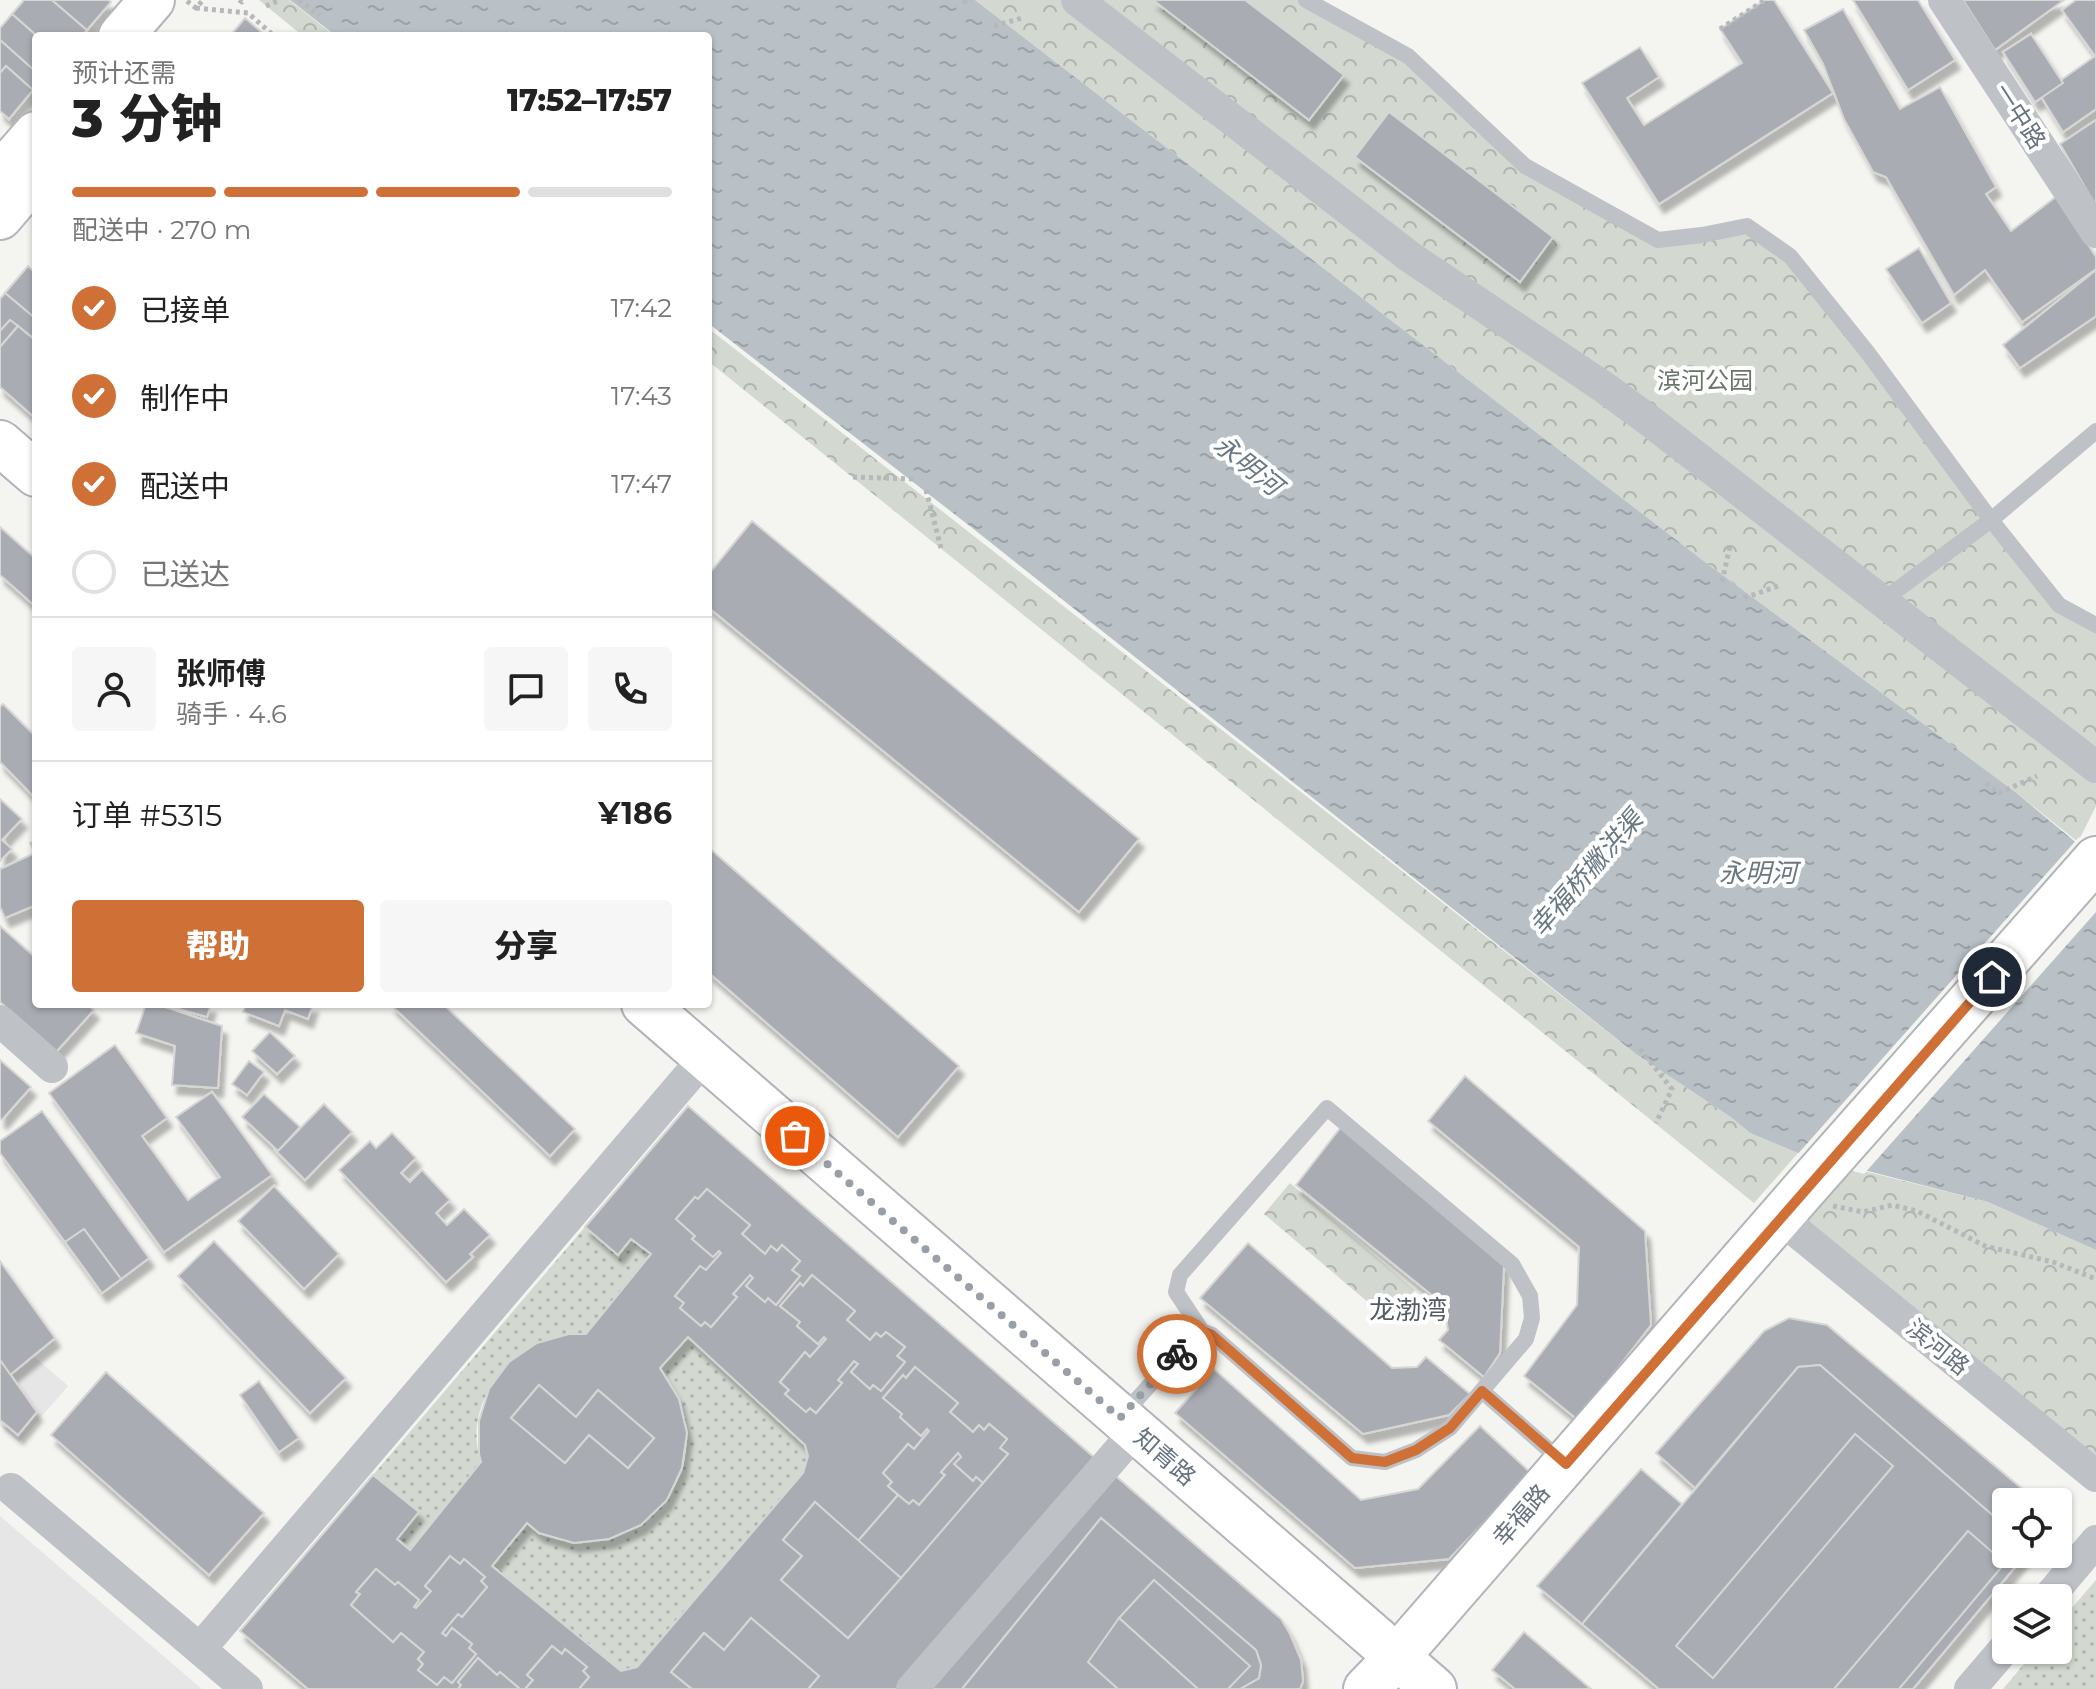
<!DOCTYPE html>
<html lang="zh">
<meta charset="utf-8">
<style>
:root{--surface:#fff;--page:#f6f6f6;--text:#222;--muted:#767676;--line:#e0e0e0;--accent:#cf7137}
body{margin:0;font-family:Montserrat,"Noto Sans SC",sans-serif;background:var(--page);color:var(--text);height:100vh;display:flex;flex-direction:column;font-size:30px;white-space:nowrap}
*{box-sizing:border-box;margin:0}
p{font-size:26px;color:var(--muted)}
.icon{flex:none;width:44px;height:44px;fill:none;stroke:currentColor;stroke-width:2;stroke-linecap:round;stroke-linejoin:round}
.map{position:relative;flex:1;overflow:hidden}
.panel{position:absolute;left:32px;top:32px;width:680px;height:976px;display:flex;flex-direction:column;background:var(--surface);border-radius:8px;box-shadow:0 2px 6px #0004}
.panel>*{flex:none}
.controls{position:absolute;left:1992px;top:1488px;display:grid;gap:16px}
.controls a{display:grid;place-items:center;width:80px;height:80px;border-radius:8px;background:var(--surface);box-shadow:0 2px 6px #0004;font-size:40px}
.pin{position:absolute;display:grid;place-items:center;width:68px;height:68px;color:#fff;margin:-34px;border:4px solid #fff;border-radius:50%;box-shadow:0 2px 8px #0007}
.courier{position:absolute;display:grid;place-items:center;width:80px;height:80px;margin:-40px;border:6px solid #cf7137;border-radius:50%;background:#fff;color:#222;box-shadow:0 2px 10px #0007}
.headline em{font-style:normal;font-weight:800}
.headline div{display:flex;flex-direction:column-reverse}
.headline{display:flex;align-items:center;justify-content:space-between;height:136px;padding:0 40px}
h1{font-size:52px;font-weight:800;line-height:60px}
.bar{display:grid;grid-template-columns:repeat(4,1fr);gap:12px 8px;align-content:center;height:96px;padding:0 40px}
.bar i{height:10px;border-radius:6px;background:var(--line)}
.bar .current{background:var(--accent)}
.bar p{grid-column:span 4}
.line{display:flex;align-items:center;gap:20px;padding:0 40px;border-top:2px solid var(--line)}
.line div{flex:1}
.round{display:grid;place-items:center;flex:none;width:84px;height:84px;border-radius:8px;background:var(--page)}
ol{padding:0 40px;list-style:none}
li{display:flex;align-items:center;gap:24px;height:88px}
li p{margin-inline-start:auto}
li .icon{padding:8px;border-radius:50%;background:var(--accent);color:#fff;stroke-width:4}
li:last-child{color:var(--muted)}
li i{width:44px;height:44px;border:4px solid var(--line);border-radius:50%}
.action{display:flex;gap:16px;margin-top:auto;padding:16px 40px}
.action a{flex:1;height:92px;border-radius:8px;background:var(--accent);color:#fff;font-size:32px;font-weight:800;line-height:92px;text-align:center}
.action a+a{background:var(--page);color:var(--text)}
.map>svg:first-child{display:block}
</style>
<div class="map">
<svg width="2096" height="1689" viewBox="0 0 2096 1689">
<defs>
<pattern id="grass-dots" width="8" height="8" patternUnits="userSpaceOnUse" patternTransform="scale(2)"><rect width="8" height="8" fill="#d3d9d1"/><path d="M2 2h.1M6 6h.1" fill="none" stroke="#afb4af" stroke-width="1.8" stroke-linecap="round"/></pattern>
<pattern id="forest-crowns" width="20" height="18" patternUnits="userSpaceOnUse" patternTransform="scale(2)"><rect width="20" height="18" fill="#d3d9d1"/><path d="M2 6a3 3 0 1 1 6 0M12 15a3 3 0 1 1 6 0" fill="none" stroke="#afb4af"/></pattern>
<pattern id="water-ripples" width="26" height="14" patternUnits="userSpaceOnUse" patternTransform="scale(2)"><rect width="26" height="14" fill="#b9c1c7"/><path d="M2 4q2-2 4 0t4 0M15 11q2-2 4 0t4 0" fill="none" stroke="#9aa1a7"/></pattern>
<filter id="shadow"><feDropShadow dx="5" dy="9" stdDeviation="2" flood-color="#0004"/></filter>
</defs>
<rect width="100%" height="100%" fill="#f4f4f1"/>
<!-- built -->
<g fill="#e5e6e5">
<polygon points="0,1327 68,1386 19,1442 0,1426"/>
<polygon points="0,1516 134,1631 202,1689 0,1689"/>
</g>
<!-- grass -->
<g fill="url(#grass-dots)">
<path d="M 585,1227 L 618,1254 L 631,1239 L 651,1254 L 586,1334 C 522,1331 459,1397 481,1462 L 410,1550 L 397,1539 L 418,1512 L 373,1475 Z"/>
<path d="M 688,1337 L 805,1445 L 808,1456 L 803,1473 L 637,1667 L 621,1671 L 492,1566 L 527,1523 C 592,1575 696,1512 686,1431 C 683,1406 673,1389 660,1368 Z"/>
<polygon points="2096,1580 2096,1689 2003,1689 2036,1650 2058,1650 2058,1624"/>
</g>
<!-- forest -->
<g fill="url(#forest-crowns)">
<polygon points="259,0 289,0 335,36 303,36"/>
<polygon points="975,0 1319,0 1408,56 1525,166 1657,240 1747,226 1790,256 2059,605 2096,625 2096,806 2078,842 2014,791 1705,562"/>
<polygon points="708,328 1636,1054 1732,1118 1750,1133 1798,1153 1754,1203 708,361"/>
<polygon points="1828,1162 1988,1202 2096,1250 2096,1474 1780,1218"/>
<polygon points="1290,1183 1415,1290 1389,1320 1264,1214"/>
</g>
<!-- water -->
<polygon fill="url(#water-ripples)" points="290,0 975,0 1705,562 2014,791 2096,859 2096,1250 1988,1202 1798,1153 1750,1133 1732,1118 1636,1054 971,527 708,323 708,36 336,36"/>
<!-- pier -->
<polygon fill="#f4f4f1" points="2079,837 2096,854 2096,912 1864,1174 1796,1156"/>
<!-- building -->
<g fill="#a9adb3" stroke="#d6d6d4" stroke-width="2" fill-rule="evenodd" filter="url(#shadow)">
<polygon points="24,0 52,0 87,30 82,36 37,36 12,14"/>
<polygon points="52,0 108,0 111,2 87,30"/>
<polygon points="1153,0 1245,0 1344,75 1309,120"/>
<polygon points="1765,0 1774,0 1833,93 1659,204 1582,83 1640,47 1659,77 1627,98 1644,125 1742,63 1720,29"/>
<polygon points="1853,0 1918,0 1955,60 1908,90"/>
<polygon points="1963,0 2064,0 1995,50"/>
<polygon points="2076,0 2096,0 2096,109 2063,132 2040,95 2095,56 2062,10"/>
<polygon points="1843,9 1900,109 1940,87 1996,187 1986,194 2011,231 2057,196 2096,257 2096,269 2022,322 1985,270 1954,295 1886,177 1873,172 1844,119 1823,64 1804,30"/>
<polygon points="12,14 37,36 36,72 0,40 0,28"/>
<polygon points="245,18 266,36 230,36"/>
<polygon points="2031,34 2063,83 2035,102 2003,52"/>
<polygon points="0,40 36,72 36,87 33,90 6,66 0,73"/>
<polygon points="6,66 33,90 9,119 0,111 0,73"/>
<polygon points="1389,112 1553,237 1520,282 1355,157"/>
<polygon points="2096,120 2096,206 2060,144"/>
<polygon points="1919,248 1951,303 1922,323 1886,269"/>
<polygon points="28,266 36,274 36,319 5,293"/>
<polygon points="2096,270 2096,316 2020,368 2003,345"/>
<polygon points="5,293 36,319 36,332 32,337 10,320 0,331 0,299"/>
<polygon points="10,320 18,326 0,347 0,331"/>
<polygon points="18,326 36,341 34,417 0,387 0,347"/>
<polygon points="752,521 1139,839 1079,912 708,607 708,575"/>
<polygon points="0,527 36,559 36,607 0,575"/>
<polygon points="3,704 36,737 36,799 0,762 0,707"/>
<polygon points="0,799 22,819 2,840 12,849 0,861"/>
<polygon points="36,840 36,905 5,918 0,907 0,869 35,853 30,843"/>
<polygon points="708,847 959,1066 898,1137 708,972"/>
<polygon points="0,926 36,958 36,1004 87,1004 94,1010 56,1052 0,1002"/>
<polygon points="146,1004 156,1004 222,1026 218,1088 172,1085 175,1046 136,1033"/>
<polygon points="162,1004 211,1004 207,1017"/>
<polygon points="246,1004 313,1004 308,1019 285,1010 279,1026 243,1012"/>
<polygon points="390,1004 443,1004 575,1129 550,1156"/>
<polygon points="270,1032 295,1056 277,1074 252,1051"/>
<polygon points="115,1045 167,1118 142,1136 188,1200 220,1177 176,1117 212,1092 272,1175 164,1252 49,1093"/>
<polygon points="0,1060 31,1087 2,1120 0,1118"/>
<polygon points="249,1061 264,1072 247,1095 232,1084"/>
<polygon points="1465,1076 1645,1231 1651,1325 1578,1420 1524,1376 1577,1305 1579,1247 1428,1121"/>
<polygon points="264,1094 300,1127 278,1151 242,1117"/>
<polygon points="324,1104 352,1132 305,1180 274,1149 278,1151"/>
<path d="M 688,1106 L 1281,1619 L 1290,1634 L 1301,1660 L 1303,1681 L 1300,1689 L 1240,1689 L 1259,1678 L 1261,1665 L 1256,1650 L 1101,1518 L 962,1689 L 808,1689 L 819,1676 L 751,1618 L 724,1650 L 704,1633 L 671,1672 L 692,1689 L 579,1689 L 589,1677 L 583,1671 L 587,1667 L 565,1649 L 562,1654 L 552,1646 L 527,1675 L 533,1680 L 525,1689 L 520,1689 L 500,1672 L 497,1675 L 478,1658 L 458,1682 L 461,1685 L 458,1689 L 308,1689 L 240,1631 L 373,1475 L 419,1512 L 397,1539 L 410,1550 L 481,1462 L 479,1454 L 479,1421 L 489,1389 L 509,1362 L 537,1343 L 569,1334 L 586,1334 L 651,1254 L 631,1239 L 618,1255 L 585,1227 ZM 707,1189 L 750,1225 L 742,1234 L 765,1254 L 771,1246 L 777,1251 L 782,1245 L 800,1261 L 792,1270 L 800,1276 L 776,1305 L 768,1298 L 765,1302 L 746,1286 L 753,1278 L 750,1275 L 733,1294 L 737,1297 L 711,1327 L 705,1322 L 701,1326 L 680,1308 L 684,1303 L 675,1296 L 700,1266 L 706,1270 L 721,1253 L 719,1251 L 713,1257 L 692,1239 L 695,1236 L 676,1219 L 695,1197 L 698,1199 ZM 812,1275 L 855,1311 L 847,1320 L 870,1340 L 876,1333 L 881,1337 L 886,1332 L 905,1347 L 897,1356 L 905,1362 L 881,1391 L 873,1385 L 870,1389 L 851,1372 L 858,1364 L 854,1361 L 838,1380 L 842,1383 L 816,1413 L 810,1408 L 806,1412 L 785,1394 L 789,1390 L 780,1382 L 805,1352 L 810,1357 L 826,1339 L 824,1337 L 818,1344 L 797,1326 L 800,1322 L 780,1306 L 800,1283 L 803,1286 ZM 688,1337 L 805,1445 L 808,1456 L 803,1473 L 637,1667 L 621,1671 L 492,1566 L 527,1523 L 539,1533 L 574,1543 L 609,1539 L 641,1525 L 667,1500 L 682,1468 L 687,1433 L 679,1399 L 660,1368 ZM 915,1367 L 958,1403 L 950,1412 L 973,1432 L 979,1425 L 984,1430 L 989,1424 L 1007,1439 L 1000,1448 L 1008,1454 L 848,1638 L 781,1580 L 802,1556 L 783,1540 L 815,1502 L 858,1541 L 898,1495 L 888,1486 L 892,1482 L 883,1473 L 908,1444 L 914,1449 L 929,1431 L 927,1429 L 921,1436 L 900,1417 L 902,1414 L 883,1398 L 903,1375 L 906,1378 ZM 539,1385 L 576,1417 L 598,1390 L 654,1438 L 628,1468 L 589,1435 L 565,1463 L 511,1418 ZM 450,1556 L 460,1564 L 464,1559 L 485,1577 L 481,1581 L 487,1587 L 462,1617 L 458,1614 L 442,1633 L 446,1636 L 452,1628 L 472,1644 L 469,1648 L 476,1654 L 452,1683 L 444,1677 L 437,1685 L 418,1670 L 423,1664 L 418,1659 L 424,1652 L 401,1633 L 393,1642 L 351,1605 L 360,1594 L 356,1592 L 376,1569 L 395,1585 L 398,1582 L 419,1600 L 414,1607 L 416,1608 L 431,1591 L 425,1586 Z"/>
<polygon points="42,1111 149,1258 121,1279 84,1229 65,1242 0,1153 0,1141"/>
<polygon points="1341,1127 1504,1264 1500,1353 1484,1377 1439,1340 1448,1330 1444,1305 1296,1185"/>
<polygon points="392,1133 416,1158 401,1173 410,1182 422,1170 450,1200 436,1213 447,1225 464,1209 490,1235 470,1254 473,1257 446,1282 339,1170 370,1141 376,1148"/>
<polygon points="274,1186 339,1254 304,1289 238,1221"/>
<polygon points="707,1189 750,1225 742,1234 765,1254 771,1246 777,1251 782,1245 800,1261 792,1270 800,1276 776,1305 768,1298 765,1302 746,1286 753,1278 750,1275 733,1294 737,1297 711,1327 705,1322 701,1326 680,1308 684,1303 675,1296 700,1266 706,1270 721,1253 719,1251 713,1257 692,1239 695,1236 676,1219 695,1197 698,1199"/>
<polygon points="84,1229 121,1279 102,1293 65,1242"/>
<polygon points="214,1241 346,1378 310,1413 178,1276"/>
<polygon points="1248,1243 1392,1368 1417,1367 1426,1357 1470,1394 1449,1415 1363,1434 1200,1298"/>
<polygon points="0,1261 55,1338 10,1375 0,1360"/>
<polygon points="812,1275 855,1311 847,1320 870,1340 876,1333 881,1337 886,1332 905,1347 897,1356 905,1362 881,1391 873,1385 870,1389 851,1372 858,1364 854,1361 838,1380 842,1383 816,1413 810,1408 806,1412 785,1394 789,1390 780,1382 805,1352 810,1357 826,1339 824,1337 818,1344 797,1326 800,1322 780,1306 800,1283 803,1286"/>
<polygon points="1789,1318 1827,1325 2038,1502 2006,1502 2006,1527 1820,1365 1798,1367 1695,1488 1656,1453 1764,1331"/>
<polygon points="0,1360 37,1412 18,1435 0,1420"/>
<polygon points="1820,1365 2006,1527 2006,1554 2026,1554 1913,1689 1659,1689 1582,1624 1798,1367"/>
<polygon points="915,1367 958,1403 950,1412 973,1432 979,1425 984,1430 989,1424 1007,1439 1000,1448 1008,1454 983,1483 976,1477 973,1481 954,1464 961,1457 958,1453 941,1472 945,1475 919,1505 913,1500 909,1504 888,1486 892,1482 883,1473 908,1444 914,1449 929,1431 927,1429 921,1436 900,1417 902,1414 883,1398 903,1375 906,1378"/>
<polygon points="1214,1369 1361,1500 1418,1489 1480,1426 1531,1473 1449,1559 1355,1568 1175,1413"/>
<polygon points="106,1372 264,1513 209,1575 51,1435"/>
<polygon points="259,1381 299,1438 279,1452 240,1395"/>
<polygon points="539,1385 576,1417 598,1390 654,1438 628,1468 589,1435 565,1463 511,1418"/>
<polygon points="1855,1434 1893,1466 1713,1678 1676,1646"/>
<polygon points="958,1453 961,1457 954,1464 973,1481 976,1477 983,1483 901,1578 858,1541 898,1495 909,1504 913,1500 919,1505 945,1475 941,1472"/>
<polygon points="1641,1469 1682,1504 1582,1624 1537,1586"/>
<polygon points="815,1502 901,1578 848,1638 781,1580 802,1556 783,1540"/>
<polygon points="1101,1518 1256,1650 1261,1665 1259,1678 1240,1689 962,1689"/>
<polygon points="1968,1531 2005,1563 1899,1689 1834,1689"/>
<polygon points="450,1556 460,1564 464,1559 485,1577 481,1581 487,1587 462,1617 458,1614 442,1633 446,1636 452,1628 472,1644 469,1648 476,1654 452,1683 444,1677 437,1685 418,1670 423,1664 418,1659 424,1652 401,1633 393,1642 351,1605 360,1594 356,1592 376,1569 395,1585 398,1582 419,1600 414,1607 416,1608 431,1591 425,1586"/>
<polygon points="1154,1580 1250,1666 1228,1689 1198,1689 1119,1618"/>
<polygon points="751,1618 819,1676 808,1689 692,1689 671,1672 704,1633 724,1650"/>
<polygon points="1119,1618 1198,1689 1118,1689 1088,1662"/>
<polygon points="1524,1632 1591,1689 1515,1689 1492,1670"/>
<polygon points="552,1646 562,1654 565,1649 587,1667 583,1671 589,1677 579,1689 525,1689 533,1680 527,1675"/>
<polygon points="478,1658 497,1675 500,1672 520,1689 458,1689 461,1685 458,1682"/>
</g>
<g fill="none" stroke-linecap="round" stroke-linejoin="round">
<!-- secondary casing -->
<g stroke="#b1b4b9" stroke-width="48">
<g id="secondary">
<polyline points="0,443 36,474"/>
<polyline points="644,1004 1434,1689"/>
<polyline points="1366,1689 1397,1657 1800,1194 2096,859"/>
</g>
</g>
<!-- primary casing -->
<g stroke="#b2b5b9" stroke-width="48">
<g id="primary">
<polyline points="121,36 152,0"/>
<polyline points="0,175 36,134"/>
<polyline points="0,217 36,175"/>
</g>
</g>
<!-- path -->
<g stroke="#b6b8bb" stroke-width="5" stroke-dasharray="4 4" stroke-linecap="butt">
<polyline points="239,0 242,2 244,0"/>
<polyline points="299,0 320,15"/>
<polyline points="187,1 196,8 203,0"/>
<polyline points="965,4 965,0"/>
<polyline points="266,6 280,0"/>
<polyline points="196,8 248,13 274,36"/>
<polyline points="994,26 1022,18"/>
<polyline points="1720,29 1765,0"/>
<polyline points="853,477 913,479"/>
<polyline points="926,490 941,548"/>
<polyline points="1722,582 1730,546"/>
<polyline points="1744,598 1781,585"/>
<polyline points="1986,783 1999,793 2037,776"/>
<polyline points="1640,1049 1672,1089 1656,1123"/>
<polyline points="1833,1206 1863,1212 1892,1205 1917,1211 1985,1246 2053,1262 2096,1279"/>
</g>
<!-- service -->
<g stroke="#bec1c5" stroke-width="16">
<polyline points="1306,0 1408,56 1525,166 1658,240 1702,235 1747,226 1790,256 1868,353 1991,520 2059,605 2096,625"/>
<polyline points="1882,601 1991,520 2096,431"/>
<polyline points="1482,1391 1565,1464"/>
<polyline points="1121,1417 1192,1338 1202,1331 1212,1335 1352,1458 1385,1462 1416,1450 1450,1428 1526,1339 1532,1318 1530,1296 1512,1264 1327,1108 1180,1275 1176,1292 1202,1331"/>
</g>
<!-- minor -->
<g stroke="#bec1c5" stroke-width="32">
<polyline points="1077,0 1410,257 1605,388 1650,421 2096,767"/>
<polyline points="1944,0 2096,232"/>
<polyline points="0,1021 52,1067"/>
<polyline points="1780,1218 2096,1476"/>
<polyline points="11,1489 247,1689"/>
<polyline points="2048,1598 2096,1541"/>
<polyline points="200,1649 705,1057"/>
<polyline points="912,1689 1136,1431"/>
<polyline points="1970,1689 2006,1647"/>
</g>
<!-- secondary -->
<use href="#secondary" stroke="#fff" stroke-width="44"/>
<!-- primary -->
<use href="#primary" stroke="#fff" stroke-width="44"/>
</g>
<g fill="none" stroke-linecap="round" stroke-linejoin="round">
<!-- done -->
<polyline stroke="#989fa7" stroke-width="8" stroke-dasharray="0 14.4" points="795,1136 1120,1418 1177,1354"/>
<!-- route -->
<polyline stroke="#cf7137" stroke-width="10" points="1177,1354 1192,1338 1202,1331 1212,1335 1352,1458 1385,1462 1416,1450 1450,1428 1482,1391 1566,1464 1992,977"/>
</g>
<g text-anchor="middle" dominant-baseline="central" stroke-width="8" stroke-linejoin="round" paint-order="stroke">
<!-- street labels -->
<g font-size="24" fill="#67717f" stroke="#fff">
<text transform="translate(2020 116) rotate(57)">一中路</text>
<text transform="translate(1938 1347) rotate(39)">滨河路</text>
<text transform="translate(1165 1457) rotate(41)">知青路</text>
<text transform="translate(1521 1515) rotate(-49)">幸福路</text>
</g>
<!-- park labels -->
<g font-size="24" fill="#667765" stroke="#fff">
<text x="1705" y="380">滨河公园</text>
</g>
<!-- water labels -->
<g font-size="26" font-style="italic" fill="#687783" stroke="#fff">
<text transform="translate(1248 465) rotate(39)">永明河</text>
<text transform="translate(1586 873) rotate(-49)">幸福桥撇洪渠</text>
<text x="1758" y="873">永明河</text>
</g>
<!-- neighbourhood labels -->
<g font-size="26" fill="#545b65" stroke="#fff">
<text x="1408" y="1310">龙渤湾</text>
</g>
</g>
</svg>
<div class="controls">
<a><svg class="icon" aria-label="locate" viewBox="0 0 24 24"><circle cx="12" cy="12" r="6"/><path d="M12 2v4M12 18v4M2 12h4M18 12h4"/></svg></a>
<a><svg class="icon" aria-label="layers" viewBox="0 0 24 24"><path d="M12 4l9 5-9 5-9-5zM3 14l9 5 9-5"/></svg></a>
</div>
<div class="pin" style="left:795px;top:1136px;background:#ea580c"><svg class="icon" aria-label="bag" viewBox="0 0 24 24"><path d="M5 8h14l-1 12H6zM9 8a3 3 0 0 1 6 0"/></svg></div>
<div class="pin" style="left:1992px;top:977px;background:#1f2937"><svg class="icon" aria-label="home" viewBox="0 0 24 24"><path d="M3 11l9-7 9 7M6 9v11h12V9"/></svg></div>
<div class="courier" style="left:1177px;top:1354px"><svg class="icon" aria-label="bike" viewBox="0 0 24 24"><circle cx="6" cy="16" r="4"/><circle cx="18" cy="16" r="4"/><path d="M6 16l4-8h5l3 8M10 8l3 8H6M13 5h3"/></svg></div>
<section class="panel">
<div class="headline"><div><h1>3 分钟</h1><p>预计还需</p></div><em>17:52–17:57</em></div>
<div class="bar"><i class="current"></i><i class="current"></i><i class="current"></i><i></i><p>配送中 · 270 m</p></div>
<ol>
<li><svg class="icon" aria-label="check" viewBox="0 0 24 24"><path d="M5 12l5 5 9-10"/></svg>已接单<p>17:42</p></li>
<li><svg class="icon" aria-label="check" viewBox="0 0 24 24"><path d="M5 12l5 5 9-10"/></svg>制作中<p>17:43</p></li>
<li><svg class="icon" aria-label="check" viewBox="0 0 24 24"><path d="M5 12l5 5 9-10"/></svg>配送中<p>17:47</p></li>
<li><i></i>已送达</li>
</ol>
<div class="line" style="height:144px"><a class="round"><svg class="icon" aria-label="person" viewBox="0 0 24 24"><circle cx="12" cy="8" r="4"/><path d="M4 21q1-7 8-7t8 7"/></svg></a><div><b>张师傅</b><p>骑手 · 4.6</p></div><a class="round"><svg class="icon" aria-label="chat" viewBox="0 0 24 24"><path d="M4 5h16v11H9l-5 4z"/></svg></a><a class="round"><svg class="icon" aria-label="phone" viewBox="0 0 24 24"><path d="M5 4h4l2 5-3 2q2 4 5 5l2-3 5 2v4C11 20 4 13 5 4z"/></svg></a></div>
<div class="line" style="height:104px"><div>订单 #5315</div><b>¥186</b></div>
<div class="action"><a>帮助</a><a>分享</a></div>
</section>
</div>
